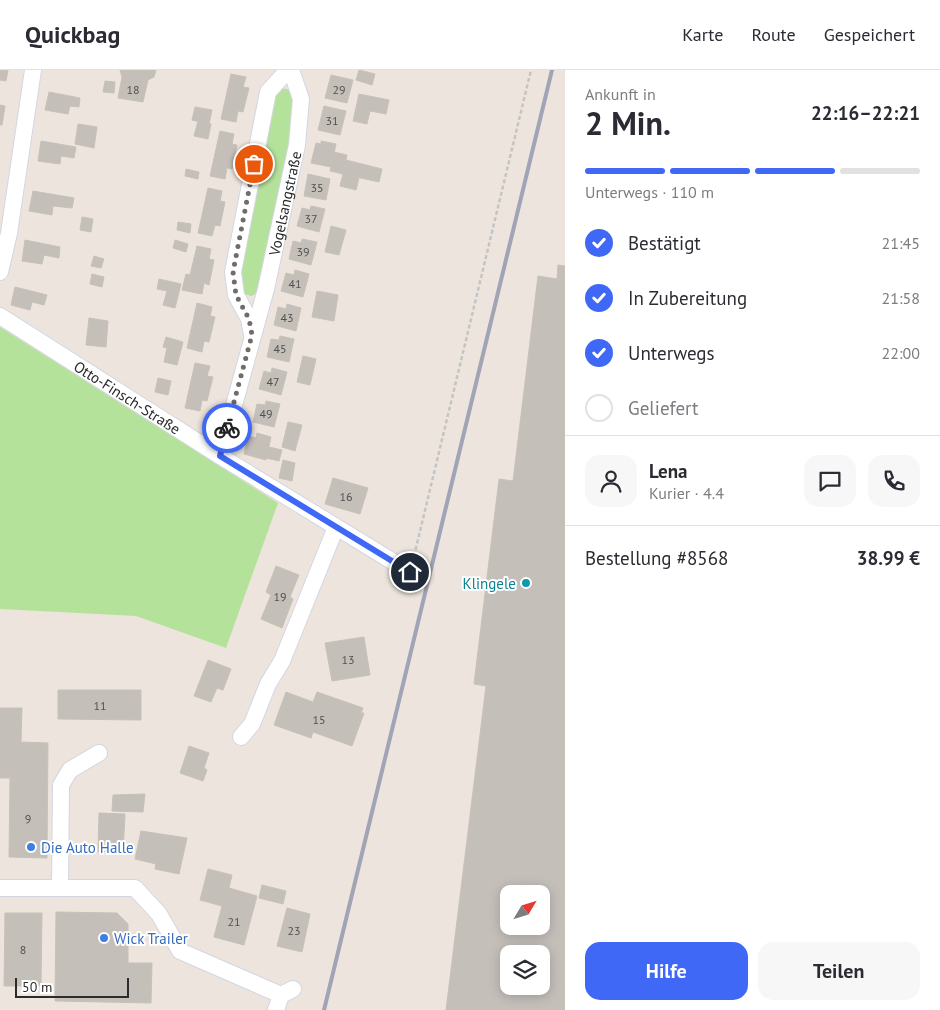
<!DOCTYPE html>
<html lang="de">
<meta charset="utf-8">
<style>
:root{--surface:#fff;--page:#f7f7f7;--text:#2b2b33;--muted:#7c7c81;--line:#e1e1e2;--accent:#4068f7}
body{margin:0;font-family:"PT Sans",sans-serif;background:var(--page);color:var(--text);height:100vh;display:flex;flex-direction:column;font-size:19px;white-space:nowrap}
*{box-sizing:border-box;margin:0}
p{font-size:16px;color:var(--muted)}
.icon{flex:none;width:28px;height:28px;fill:none;stroke:currentColor;stroke-width:2;stroke-linecap:round;stroke-linejoin:round}
.map{position:relative;flex:1;overflow:hidden}
.panel{display:flex;flex-direction:column;background:var(--surface);width:375px}
.panel>*{flex:none}
.needle{width:32px;rotate:52deg}
.fabs{position:absolute;left:500px;top:815px;display:grid;gap:10px}
.fabs a{display:grid;place-items:center;width:50px;height:50px;border-radius:10px;background:var(--surface);box-shadow:0 2px 12px #0003;font-size:25px}
.scale{position:absolute;left:15px;bottom:12px;width:114px;box-sizing:border-box;padding-left:5px;border:2px solid #2b2b2b;border-top:0;font-size:14px;line-height:18px;white-space:nowrap;color:#2b2b2b;-webkit-text-stroke:4px #fff;paint-order:stroke}
.pin{position:absolute;display:grid;place-items:center;width:42px;height:42px;color:#fff;margin:-21px;border:2px solid #fff;border-radius:50%;box-shadow:0 1px 5px #0007}
.courier{position:absolute;display:grid;place-items:center;width:50px;height:50px;margin:-25px;border:4px solid #4068f7;border-radius:50%;background:#fff;color:#222;box-shadow:0 1px 6px #0007}
.overview em{font-style:normal;font-weight:600}
.overview div{display:flex;flex-direction:column-reverse}
.overview{display:flex;align-items:center;justify-content:space-between;height:85px;padding:0 20px}
h1{font-size:32px;font-weight:600;line-height:38px}
.bar{display:grid;grid-template-columns:repeat(4,1fr);gap:8px 5px;align-content:center;height:60px;padding:0 20px}
.bar i{height:6px;border-radius:4px;background:var(--line)}
.bar .active{background:var(--accent)}
.bar p{grid-column:span 4}
.line{display:flex;align-items:center;gap:12px;padding:0 20px;border-top:1px solid var(--line)}
.line div{flex:1}
.round{display:grid;place-items:center;flex:none;width:52px;height:52px;border-radius:15px;background:var(--page)}
ol{padding:0 20px;list-style:none}
li{display:flex;align-items:center;gap:15px;height:55px}
li p{margin-inline-start:auto}
li .icon{padding:5px;border-radius:50%;background:var(--accent);color:#fff;stroke-width:4}
li:last-child{color:var(--muted)}
li i{width:28px;height:28px;border:2px solid var(--line);border-radius:50%}
.primary-button{display:flex;gap:10px;margin-top:auto;padding:10px 20px}
.primary-button a{flex:1;height:58px;border-radius:15px;background:var(--accent);color:#fff;font-size:20px;font-weight:600;line-height:58px;text-align:center}
.primary-button a+a{background:var(--page);color:var(--text)}
header{display:flex;align-items:center;gap:30px;box-sizing:border-box;height:70px;padding:0 25px;background:var(--surface);border-bottom:1px solid var(--line)}
header strong{font-size:24px}
nav{display:flex;gap:28px;margin-inline-start:auto;font-size:18px}
main{display:flex;flex:1;min-height:0}
.map>svg:first-child{display:block}
</style>
<header>
<strong>Quickbag</strong>
<nav><a>Karte</a><a>Route</a><a>Gespeichert</a></nav>
</header>
<main>
<div class="map">
<svg width="565" height="940" viewBox="0 0 565 940">
<rect width="100%" height="100%" fill="#ede5dd"/>
<!-- green -->
<g fill="#b5e29b">
<polygon points="279,18 287,19 292,23 294,31 288,89 259,221 252,226 243,224 239,194 273,24"/>
<polygon points="0,257 278,433 226,578 136,546 0,539"/>
</g>
<!-- building -->
<g fill="#c5bfba" stroke="#c8c1b7" fill-rule="evenodd">
<polygon points="0,0 8,0 6,11 0,10"/>
<polygon points="120,0 156,0 154,7 148,10 143,32 118,28 122,7"/>
<polygon points="359,0 375,4 372,15 356,10"/>
<polygon points="231,4 246,7 243,17 249,18 243,42 238,41 236,52 221,49"/>
<polygon points="331,5 353,10 347,33 325,28"/>
<polygon points="105,11 115,12 114,23 103,22"/>
<polygon points="49,22 80,28 79,37 70,36 68,44 45,40"/>
<polygon points="359,24 389,30 386,44 370,41 367,54 353,51"/>
<polygon points="0,35 5,36 2,55 0,55"/>
<polygon points="324,36 346,41 340,65 318,60"/>
<polygon points="195,37 212,40 209,54 192,50"/>
<polygon points="198,51 211,54 208,69 194,66"/>
<polygon points="78,54 97,57 94,78 75,74"/>
<polygon points="220,61 234,64 232,74 237,75 232,99 227,98 225,109 210,106"/>
<polygon points="41,71 76,77 74,88 61,86 60,94 38,91"/>
<polygon points="321,71 336,74 331,97 311,93 316,73 321,74"/>
<polygon points="334,82 347,85 343,104 330,101"/>
<polygon points="346,90 382,99 379,112 343,104"/>
<polygon points="186,99 199,102 198,109 185,106"/>
<polygon points="308,104 330,109 326,130 304,126"/>
<polygon points="343,104 359,108 356,120 340,116"/>
<polygon points="208,118 222,121 220,131 225,132 220,156 215,155 212,166 198,163"/>
<polygon points="33,121 74,128 72,138 53,136 52,145 29,141"/>
<polygon points="311,136 325,139 319,162 297,156 302,138 310,140"/>
<polygon points="82,147 93,149 91,162 80,160"/>
<polygon points="178,152 191,154 190,163 177,160"/>
<polygon points="331,156 346,160 339,185 325,182"/>
<polygon points="302,169 317,172 311,195 289,189 293,171 301,173"/>
<polygon points="25,170 60,177 59,188 44,185 42,194 22,191"/>
<polygon points="175,170 188,174 186,182 173,178"/>
<polygon points="197,176 211,179 209,189 214,190 209,215 204,213 202,224 182,220 186,204 190,205"/>
<polygon points="94,186 104,189 101,198 91,196"/>
<path d="M 558,195 L 565,196 L 565,940 L 446,940 L 486,616 L 474,614 L 499,409 L 513,411 L 538,206 L 557,209 ZM 509,824 L 541,824 L 541,856 L 509,856 ZM 509,884 L 541,884 L 541,916 L 509,916 Z"/>
<polygon points="295,200 309,204 303,227 281,221 286,203 294,205"/>
<polygon points="92,204 104,207 102,217 90,214"/>
<polygon points="159,209 181,214 175,238 163,235 167,221 157,219"/>
<polygon points="15,217 47,225 44,235 32,232 30,240 11,235"/>
<polygon points="317,221 338,225 334,251 312,247"/>
<polygon points="197,233 212,237 210,246 215,247 209,272 204,271 202,282 187,278"/>
<polygon points="287,234 301,238 296,261 274,255 278,237 286,239"/>
<polygon points="89,248 108,251 106,277 86,275"/>
<polygon points="280,266 294,269 289,292 267,287 271,269 279,270"/>
<polygon points="166,267 183,272 177,295 164,292 167,278 163,277"/>
<polygon points="303,286 316,289 310,315 297,312"/>
<polygon points="195,293 210,296 207,306 213,307 207,331 202,330 200,341 185,338"/>
<polygon points="272,298 287,302 281,325 259,319 264,301 271,303"/>
<polygon points="158,308 171,311 168,325 155,322"/>
<polygon points="266,331 280,334 274,357 253,352 257,334 265,335"/>
<polygon points="288,352 302,355 295,381 282,377"/>
<polygon points="257,363 271,367 266,390 244,384 248,366 256,368"/>
<polygon points="269,377 282,380 279,391 266,388"/>
<polygon points="283,390 295,393 292,411 279,408"/>
<polygon points="333,408 368,418 360,444 325,434"/>
<polygon points="276,496 299,505 290,527 293,529 282,558 261,549 271,525 266,522"/>
<polygon points="364,567 370,605 332,611 325,573"/>
<polygon points="208,590 231,599 223,620 217,618 211,632 194,626"/>
<polygon points="58,620 141,620 141,650 58,649"/>
<polygon points="286,622 313,632 317,622 363,638 361,643 364,643 352,676 313,662 311,668 274,655"/>
<polygon points="0,638 22,638 21,672 48,673 47,788 9,787 10,708 0,708"/>
<polygon points="189,676 209,683 204,698 207,700 203,711 180,703"/>
<polygon points="145,724 143,742 112,741 113,725"/>
<polygon points="99,743 125,744 123,783 98,782"/>
<polygon points="141,761 187,768 179,804 155,799 156,794 135,789"/>
<polygon points="208,799 232,805 229,818 257,826 244,875 214,867 222,836 200,830"/>
<polygon points="262,815 286,821 283,834 259,828"/>
<polygon points="287,838 310,844 302,882 277,876"/>
<polygon points="56,842 117,843 128,854 128,893 152,893 151,933 55,931"/>
<polygon points="5,843 42,843 41,916 4,916"/>
</g>
<g fill="none" stroke-linecap="round" stroke-linejoin="round">
<!-- minor casing -->
<g stroke="#d2d6e3" stroke-width="18">
<g id="minor">
<polyline points="0,202 9,163 33,0"/>
<path id="s1" d="M 0,246 L 220,386 L 410,502"/>
<polyline points="252,265 249,249 236,225 233,202 268,22 288,0"/>
<path id="s2" d="M 220,386 L 266,219 L 297,75 L 301,29 L 291,0"/>
<polyline points="241,667 252,654 268,614 282,591 336,457"/>
<polyline points="0,818 135,818 159,844 180,881 281,925 293,919"/>
<polyline points="60,818 61,715 70,700 99,683"/>
<polyline points="276,940 281,925"/>
</g>
</g>
<!-- path -->
<polyline stroke="#c4c4c4" stroke-width="2.5" stroke-dasharray="4 2.5" stroke-linecap="butt" points="414,486 531,0"/>
<!-- minor -->
<use href="#minor" stroke="#fff" stroke-width="16"/>
<!-- rail -->
<polyline stroke="#a0a4b5" stroke-width="4" points="324,940 552,0"/>
</g>
<g fill="none" stroke-linecap="round" stroke-linejoin="round">
<!-- done -->
<polyline stroke="#6f6c69" stroke-width="5" stroke-dasharray="0 9" points="227,358 252,265 249,249 236,225 233,202 254,94"/>
<!-- route -->
<polyline stroke="#4068f7" stroke-width="6" points="227,358 220,386 410,502"/>
</g>
<!-- markers -->
<circle fill="#0f9aa8" stroke="#fff" stroke-width="2" cx="526" cy="513" r="5"/>
<g fill="#3f7fe0" stroke="#fff" stroke-width="2">
<circle cx="31" cy="777" r="5"/>
<circle cx="104" cy="868" r="5"/>
</g>
<g text-anchor="middle" dominant-baseline="central" stroke-width="4" stroke-linejoin="round" paint-order="stroke">
<!-- number labels -->
<g font-size="12" fill="#52504f">
<text x="133" y="19">18</text>
<text x="339" y="19">29</text>
<text x="332" y="50">31</text>
<text x="317" y="117">35</text>
<text x="311" y="148">37</text>
<text x="303" y="181">39</text>
<text x="295" y="213">41</text>
<text x="287" y="247">43</text>
<text x="280" y="278">45</text>
<text x="273" y="311">47</text>
<text x="266" y="343">49</text>
<text x="346" y="426">16</text>
<text x="280" y="526">19</text>
<text x="348" y="589">13</text>
<text x="100" y="635">11</text>
<text x="319" y="649">15</text>
<text x="28" y="748">9</text>
<text x="234" y="851">21</text>
<text x="294" y="860">23</text>
<text x="23" y="879">8</text>
</g>
<!-- street labels -->
<g font-size="15" fill="#2b2b2b" stroke="#fff">
<text stroke="none"><textPath href="#s2" startOffset="261">Vogelsangstraße</textPath></text>
<text stroke="none"><textPath href="#s1" startOffset="151">Otto-Finsch-Straße</textPath></text>
</g>
<!-- culture labels -->
<g font-size="15" fill="#0d838f" stroke="#fff" text-anchor="end">
<text x="516" y="513">Klingele</text>
</g>
<!-- shop labels -->
<g font-size="15" fill="#366cbe" stroke="#fff" text-anchor="start">
<text x="41" y="777">Die Auto Halle</text>
<text x="114" y="868">Wick Trailer</text>
</g>
</g>
</svg>
<div class="fabs">
<a><svg class="needle" viewBox="-14 -14 28 28"><path d="M0-13l5 13h-10z" fill="#e53935"/><path d="M0 13l5-13h-10z" fill="#7c7c81"/></svg></a>
<a><svg class="icon" aria-label="layers" viewBox="0 0 24 24"><path d="M12 4l9 5-9 5-9-5zM3 14l9 5 9-5"/></svg></a>
</div>
<div class="scale">50 m</div>
<div class="pin" style="left:254px;top:94px;background:#ea580c"><svg class="icon" aria-label="bag" viewBox="0 0 24 24"><path d="M5 8h14l-1 12H6zM9 8a3 3 0 0 1 6 0"/></svg></div>
<div class="pin" style="left:410px;top:502px;background:#1f2937"><svg class="icon" aria-label="home" viewBox="0 0 24 24"><path d="M3 11l9-7 9 7M6 9v11h12V9"/></svg></div>
<div class="courier" style="left:227px;top:358px"><svg class="icon" aria-label="bike" viewBox="0 0 24 24"><circle cx="6" cy="16" r="4"/><circle cx="18" cy="16" r="4"/><path d="M6 16l4-8h5l3 8M10 8l3 8H6M13 5h3"/></svg></div>
</div>
<section class="panel">
<div class="overview"><div><h1>2 Min.</h1><p>Ankunft in</p></div><em>22:16–22:21</em></div>
<div class="bar"><i class="active"></i><i class="active"></i><i class="active"></i><i></i><p>Unterwegs · 110 m</p></div>
<ol>
<li><svg class="icon" aria-label="check" viewBox="0 0 24 24"><path d="M5 12l5 5 9-10"/></svg>Bestätigt<p>21:45</p></li>
<li><svg class="icon" aria-label="check" viewBox="0 0 24 24"><path d="M5 12l5 5 9-10"/></svg>In Zubereitung<p>21:58</p></li>
<li><svg class="icon" aria-label="check" viewBox="0 0 24 24"><path d="M5 12l5 5 9-10"/></svg>Unterwegs<p>22:00</p></li>
<li><i></i>Geliefert</li>
</ol>
<div class="line" style="height:90px"><a class="round"><svg class="icon" aria-label="person" viewBox="0 0 24 24"><circle cx="12" cy="8" r="4"/><path d="M4 21q1-7 8-7t8 7"/></svg></a><div><b>Lena</b><p>Kurier · 4.4</p></div><a class="round"><svg class="icon" aria-label="chat" viewBox="0 0 24 24"><path d="M4 5h16v11H9l-5 4z"/></svg></a><a class="round"><svg class="icon" aria-label="phone" viewBox="0 0 24 24"><path d="M5 4h4l2 5-3 2q2 4 5 5l2-3 5 2v4C11 20 4 13 5 4z"/></svg></a></div>
<div class="line" style="height:65px"><div>Bestellung #8568</div><b>38.99 €</b></div>
<div class="primary-button"><a>Hilfe</a><a>Teilen</a></div>
</section>
</main>
